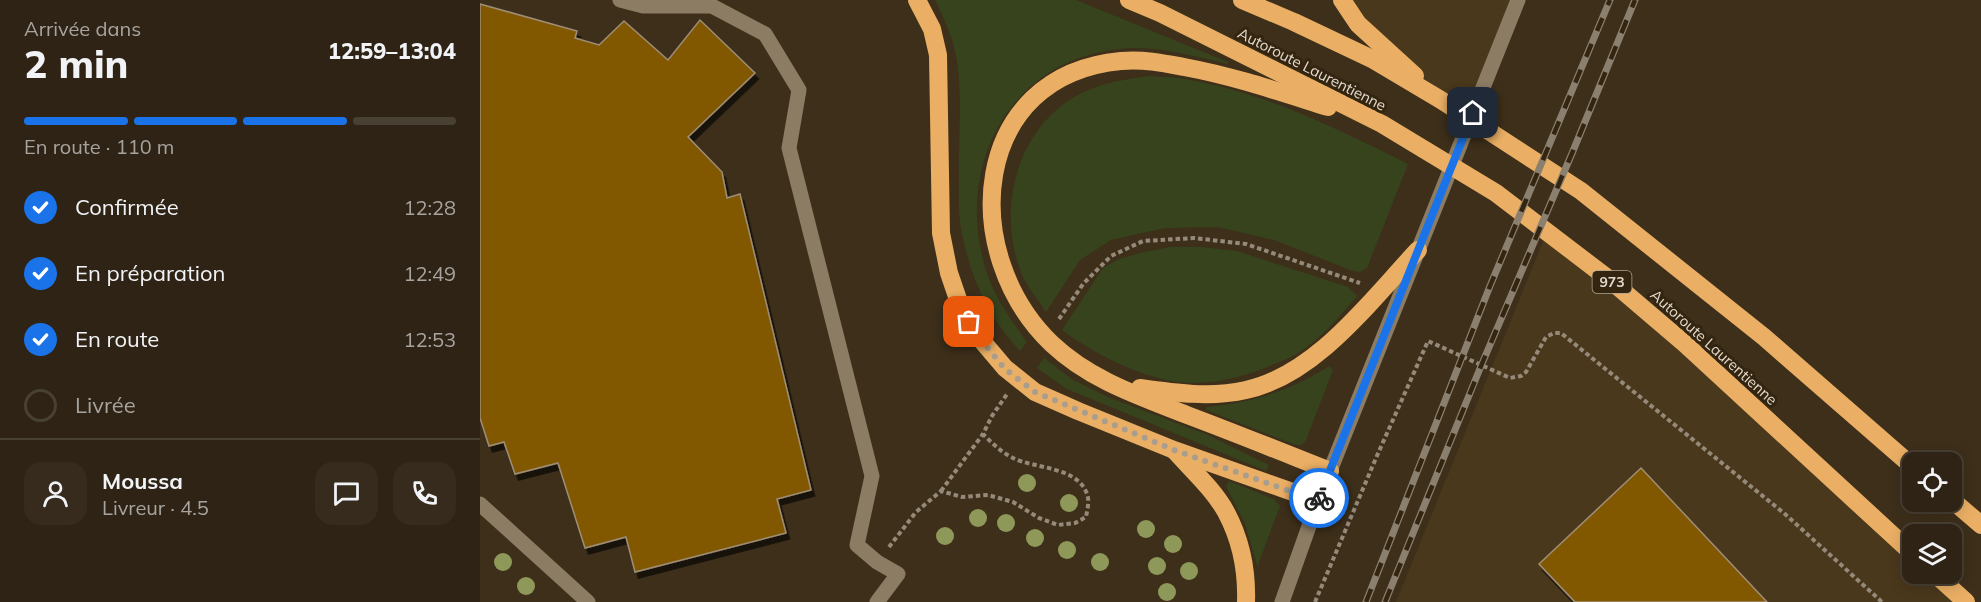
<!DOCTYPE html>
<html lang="fr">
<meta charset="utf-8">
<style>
:root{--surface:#2e2314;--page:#362b1d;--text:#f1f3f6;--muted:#a7a4a0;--line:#494034;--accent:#1a73e8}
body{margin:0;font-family:Mulish,sans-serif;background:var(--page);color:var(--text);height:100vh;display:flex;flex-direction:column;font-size:22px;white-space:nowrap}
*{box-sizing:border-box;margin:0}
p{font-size:20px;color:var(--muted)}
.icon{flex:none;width:33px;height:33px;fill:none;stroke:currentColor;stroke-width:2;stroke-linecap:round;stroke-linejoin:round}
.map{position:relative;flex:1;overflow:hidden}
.details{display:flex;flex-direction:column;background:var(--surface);width:480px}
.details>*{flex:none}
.buttons{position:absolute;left:1422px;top:452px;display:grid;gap:12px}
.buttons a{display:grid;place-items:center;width:60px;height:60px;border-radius:12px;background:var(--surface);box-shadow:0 3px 15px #0003,0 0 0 2px var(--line);font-size:30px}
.pin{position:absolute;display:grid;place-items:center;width:51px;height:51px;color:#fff;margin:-26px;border-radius:12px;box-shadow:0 3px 9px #0006}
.courier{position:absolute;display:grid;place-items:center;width:60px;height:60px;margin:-30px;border:4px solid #1a73e8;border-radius:50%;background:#fff;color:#222;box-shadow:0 2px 8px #0007}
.overview em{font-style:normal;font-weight:800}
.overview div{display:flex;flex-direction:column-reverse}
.overview{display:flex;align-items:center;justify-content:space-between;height:102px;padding:0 24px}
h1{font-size:39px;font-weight:800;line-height:45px}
.bar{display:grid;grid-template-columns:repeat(4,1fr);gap:9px 6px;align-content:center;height:72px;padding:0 24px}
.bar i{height:8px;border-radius:4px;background:var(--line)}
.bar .on{background:var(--accent)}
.bar p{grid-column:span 4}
.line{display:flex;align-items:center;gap:15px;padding:0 24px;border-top:2px solid var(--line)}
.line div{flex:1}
.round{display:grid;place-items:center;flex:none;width:63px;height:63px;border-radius:18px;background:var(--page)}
ol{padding:0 24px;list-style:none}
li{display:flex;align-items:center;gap:18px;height:66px}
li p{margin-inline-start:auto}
li .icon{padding:6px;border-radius:50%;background:var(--accent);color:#fff;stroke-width:4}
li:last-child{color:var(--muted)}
li i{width:33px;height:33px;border:3px solid var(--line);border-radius:50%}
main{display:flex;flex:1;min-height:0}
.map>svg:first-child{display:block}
</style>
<main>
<section class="details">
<div class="overview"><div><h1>2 min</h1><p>Arrivée dans</p></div><em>12:59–13:04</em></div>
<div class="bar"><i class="on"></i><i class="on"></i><i class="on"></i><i></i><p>En route · 110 m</p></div>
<ol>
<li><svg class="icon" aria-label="check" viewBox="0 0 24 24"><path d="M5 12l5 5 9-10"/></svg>Confirmée<p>12:28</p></li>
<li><svg class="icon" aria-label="check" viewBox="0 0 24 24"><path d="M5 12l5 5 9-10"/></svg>En préparation<p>12:49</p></li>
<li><svg class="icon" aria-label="check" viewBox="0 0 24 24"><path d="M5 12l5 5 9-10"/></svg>En route<p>12:53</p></li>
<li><i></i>Livrée</li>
</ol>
<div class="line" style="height:108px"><a class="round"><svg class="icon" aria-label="person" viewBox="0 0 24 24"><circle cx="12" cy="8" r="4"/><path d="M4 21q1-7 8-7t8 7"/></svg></a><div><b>Moussa</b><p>Livreur · 4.5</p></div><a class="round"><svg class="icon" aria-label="chat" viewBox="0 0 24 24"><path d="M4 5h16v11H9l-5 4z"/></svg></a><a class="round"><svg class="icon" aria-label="phone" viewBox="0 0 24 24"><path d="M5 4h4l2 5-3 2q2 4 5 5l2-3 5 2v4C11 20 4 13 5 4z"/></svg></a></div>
</section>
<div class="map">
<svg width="1501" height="602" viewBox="0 0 1501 602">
<defs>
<filter id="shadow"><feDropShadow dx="3.5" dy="6" stdDeviation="0" flood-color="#0009"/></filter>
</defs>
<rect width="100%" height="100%" fill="#3d2f1a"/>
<!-- built -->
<g fill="#4a381c">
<polygon points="862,0 1038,0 993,113 961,100"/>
<polygon points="1067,232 1432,553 1432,573 1454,573 1486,602 916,602"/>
</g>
<!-- green -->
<g fill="#37431d">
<path d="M 455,0 L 596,0 L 748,62 L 748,64 C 709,55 671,43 631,50 C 526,66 476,169 505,267 C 513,295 530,319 547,342 L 540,351 C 509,318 491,279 482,234 C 478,216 479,198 479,179 C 478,139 484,85 474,47 C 470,31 462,15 455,0 Z"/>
<path d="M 669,76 C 682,77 697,77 710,80 C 788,94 858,129 928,164 L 887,268 L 880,272 L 873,271 L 794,240 L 737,227 L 685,228 L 631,240 L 600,260 L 566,312 C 559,301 549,289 543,277 C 514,210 537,122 606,91 C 626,82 648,79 669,76 Z"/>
<path d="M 690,247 L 721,247 L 757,251 L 868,287 L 877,296 C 859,317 841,339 818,353 C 810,358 801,361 792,365 C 765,377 729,386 698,382 C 657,376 615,354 582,330 L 623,268 L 639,259 L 660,253 Z"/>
<polygon points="564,358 593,380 630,398 728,435 789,465 786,471 587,389 557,368"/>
<path d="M 849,366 L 853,370 L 826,440 L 822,445 L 816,445 L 726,410 L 726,407 C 771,403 811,391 849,366 Z"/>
<polygon points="749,481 794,499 800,506 778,565 777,565 765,524 746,486"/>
</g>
<!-- building -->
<g fill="#815805" stroke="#9f8e76" stroke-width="1.5" filter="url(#shadow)">
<polygon points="0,4 97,31 95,38 119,45 144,21 188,60 220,20 275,73 208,137 242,172 247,198 260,194 331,490 297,499 306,533 155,572 146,537 105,548 78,463 35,474 24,442 9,446 0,418"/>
<polygon points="1161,468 1287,602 1095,602 1059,564"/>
</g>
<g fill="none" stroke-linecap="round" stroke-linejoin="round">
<!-- path -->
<g stroke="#958a79" stroke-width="4" stroke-dasharray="4.5 3" stroke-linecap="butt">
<polyline points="579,319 603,284 631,256 663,241 714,238 766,244 880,283"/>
<polyline points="461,491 503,434"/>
<path d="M 409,547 L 436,512 L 461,491 L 482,497 L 508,495 L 533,502 L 559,518 L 578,525 L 595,523 L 606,517 C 607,511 609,504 608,498 C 602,466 554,469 533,458 C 521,452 512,443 503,434 L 512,416 L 527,394"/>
<polyline points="835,602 896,458 948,341 1030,378 1041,376 1046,372 1066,337 1074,333 1081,333 1305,514 1402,602"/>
</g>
<!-- minor -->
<g stroke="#8c7c64" stroke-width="15">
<polyline points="140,0 163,6 232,6 285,34 319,90 309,148 392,476 377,545 397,562 418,574 397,602"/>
<polyline points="0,504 108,602"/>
<polyline points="802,602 838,501 1038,0"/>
</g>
<!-- highway -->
<g stroke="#eaaf64" stroke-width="18">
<polyline points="437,0 452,29 458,55 461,233 469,273 481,308 497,335 525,368 555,392 598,411 694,450 838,501"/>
<polyline points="649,0 680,13 902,124 1016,193 1130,280 1205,344 1432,553"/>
<polyline points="762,0 814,22 892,59 961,100 1101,191 1284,337 1432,466"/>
<polyline points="862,0 878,24 935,76"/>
<path d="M 848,107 C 800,92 753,76 704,67 C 683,63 663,59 641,61 C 490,75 477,253 572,344 C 610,380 659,396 707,415 C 755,433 802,452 850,471"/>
<path d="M 660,388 C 695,393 731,398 766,390 C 836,375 891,300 938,250"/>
<path d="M 695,451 C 712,470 734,490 746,512 C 761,540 767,571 766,602"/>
<polyline points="1472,500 1501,525"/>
<polyline points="1454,573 1486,602"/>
</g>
<!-- rail casing -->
<g stroke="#8b806f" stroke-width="7">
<g id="rail">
<polyline points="886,602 1010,286 1130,0"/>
<polyline points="905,602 1001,366 1093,151 1155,0"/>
</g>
</g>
<!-- rail -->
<use href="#rail" stroke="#332510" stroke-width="4.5" stroke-dasharray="14" stroke-linecap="butt"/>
</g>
<!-- trees -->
<g fill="#8e9959">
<circle cx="547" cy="483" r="9"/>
<circle cx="589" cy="503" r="9"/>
<circle cx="498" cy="518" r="9"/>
<circle cx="526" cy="523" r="9"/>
<circle cx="666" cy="529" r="9"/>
<circle cx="465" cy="536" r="9"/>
<circle cx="555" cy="538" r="9"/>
<circle cx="693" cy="544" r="9"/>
<circle cx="587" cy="550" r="9"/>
<circle cx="23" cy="562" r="9"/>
<circle cx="620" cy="562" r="9"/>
<circle cx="677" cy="566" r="9"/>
<circle cx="709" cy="571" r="9"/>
<circle cx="46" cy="586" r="9"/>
<circle cx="687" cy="592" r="9"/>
</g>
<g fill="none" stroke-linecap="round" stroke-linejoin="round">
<!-- done -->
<polyline stroke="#a99e8e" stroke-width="6" stroke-dasharray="0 10.8" points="489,322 497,335 525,369 555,392 694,450 838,501 839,498"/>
<!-- route -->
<polyline stroke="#1a73e8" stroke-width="8" points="839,498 993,113"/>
</g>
<g text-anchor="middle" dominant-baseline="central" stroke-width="6" stroke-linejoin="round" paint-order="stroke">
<!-- shield labels -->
<rect fill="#332510" stroke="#aea494" stroke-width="1.5" x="1112.5" y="271" width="39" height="22" rx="4.5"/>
<g font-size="14" font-weight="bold" fill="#e3dacd">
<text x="1132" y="282">973</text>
</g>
<!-- street labels -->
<g font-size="15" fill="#e3dacd" stroke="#332510">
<text transform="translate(832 69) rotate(27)">Autoroute Laurentienne</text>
<text transform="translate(1234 347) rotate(42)">Autoroute Laurentienne</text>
</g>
</g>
</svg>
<div class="buttons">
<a><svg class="icon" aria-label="locate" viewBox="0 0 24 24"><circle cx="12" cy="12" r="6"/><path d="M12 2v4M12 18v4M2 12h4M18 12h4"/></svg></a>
<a><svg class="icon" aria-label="layers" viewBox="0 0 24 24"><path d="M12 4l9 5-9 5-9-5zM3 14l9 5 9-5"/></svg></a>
</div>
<div class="pin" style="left:489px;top:322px;background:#ea580c"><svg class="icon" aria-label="bag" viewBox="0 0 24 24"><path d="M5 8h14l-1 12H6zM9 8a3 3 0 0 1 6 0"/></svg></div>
<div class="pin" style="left:993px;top:113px;background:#1f2937"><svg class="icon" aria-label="home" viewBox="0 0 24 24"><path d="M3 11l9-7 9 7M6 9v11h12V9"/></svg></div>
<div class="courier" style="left:839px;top:498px"><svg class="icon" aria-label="bike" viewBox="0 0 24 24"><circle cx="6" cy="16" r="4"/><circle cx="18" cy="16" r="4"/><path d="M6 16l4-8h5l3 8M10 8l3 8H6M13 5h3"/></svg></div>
</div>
</main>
